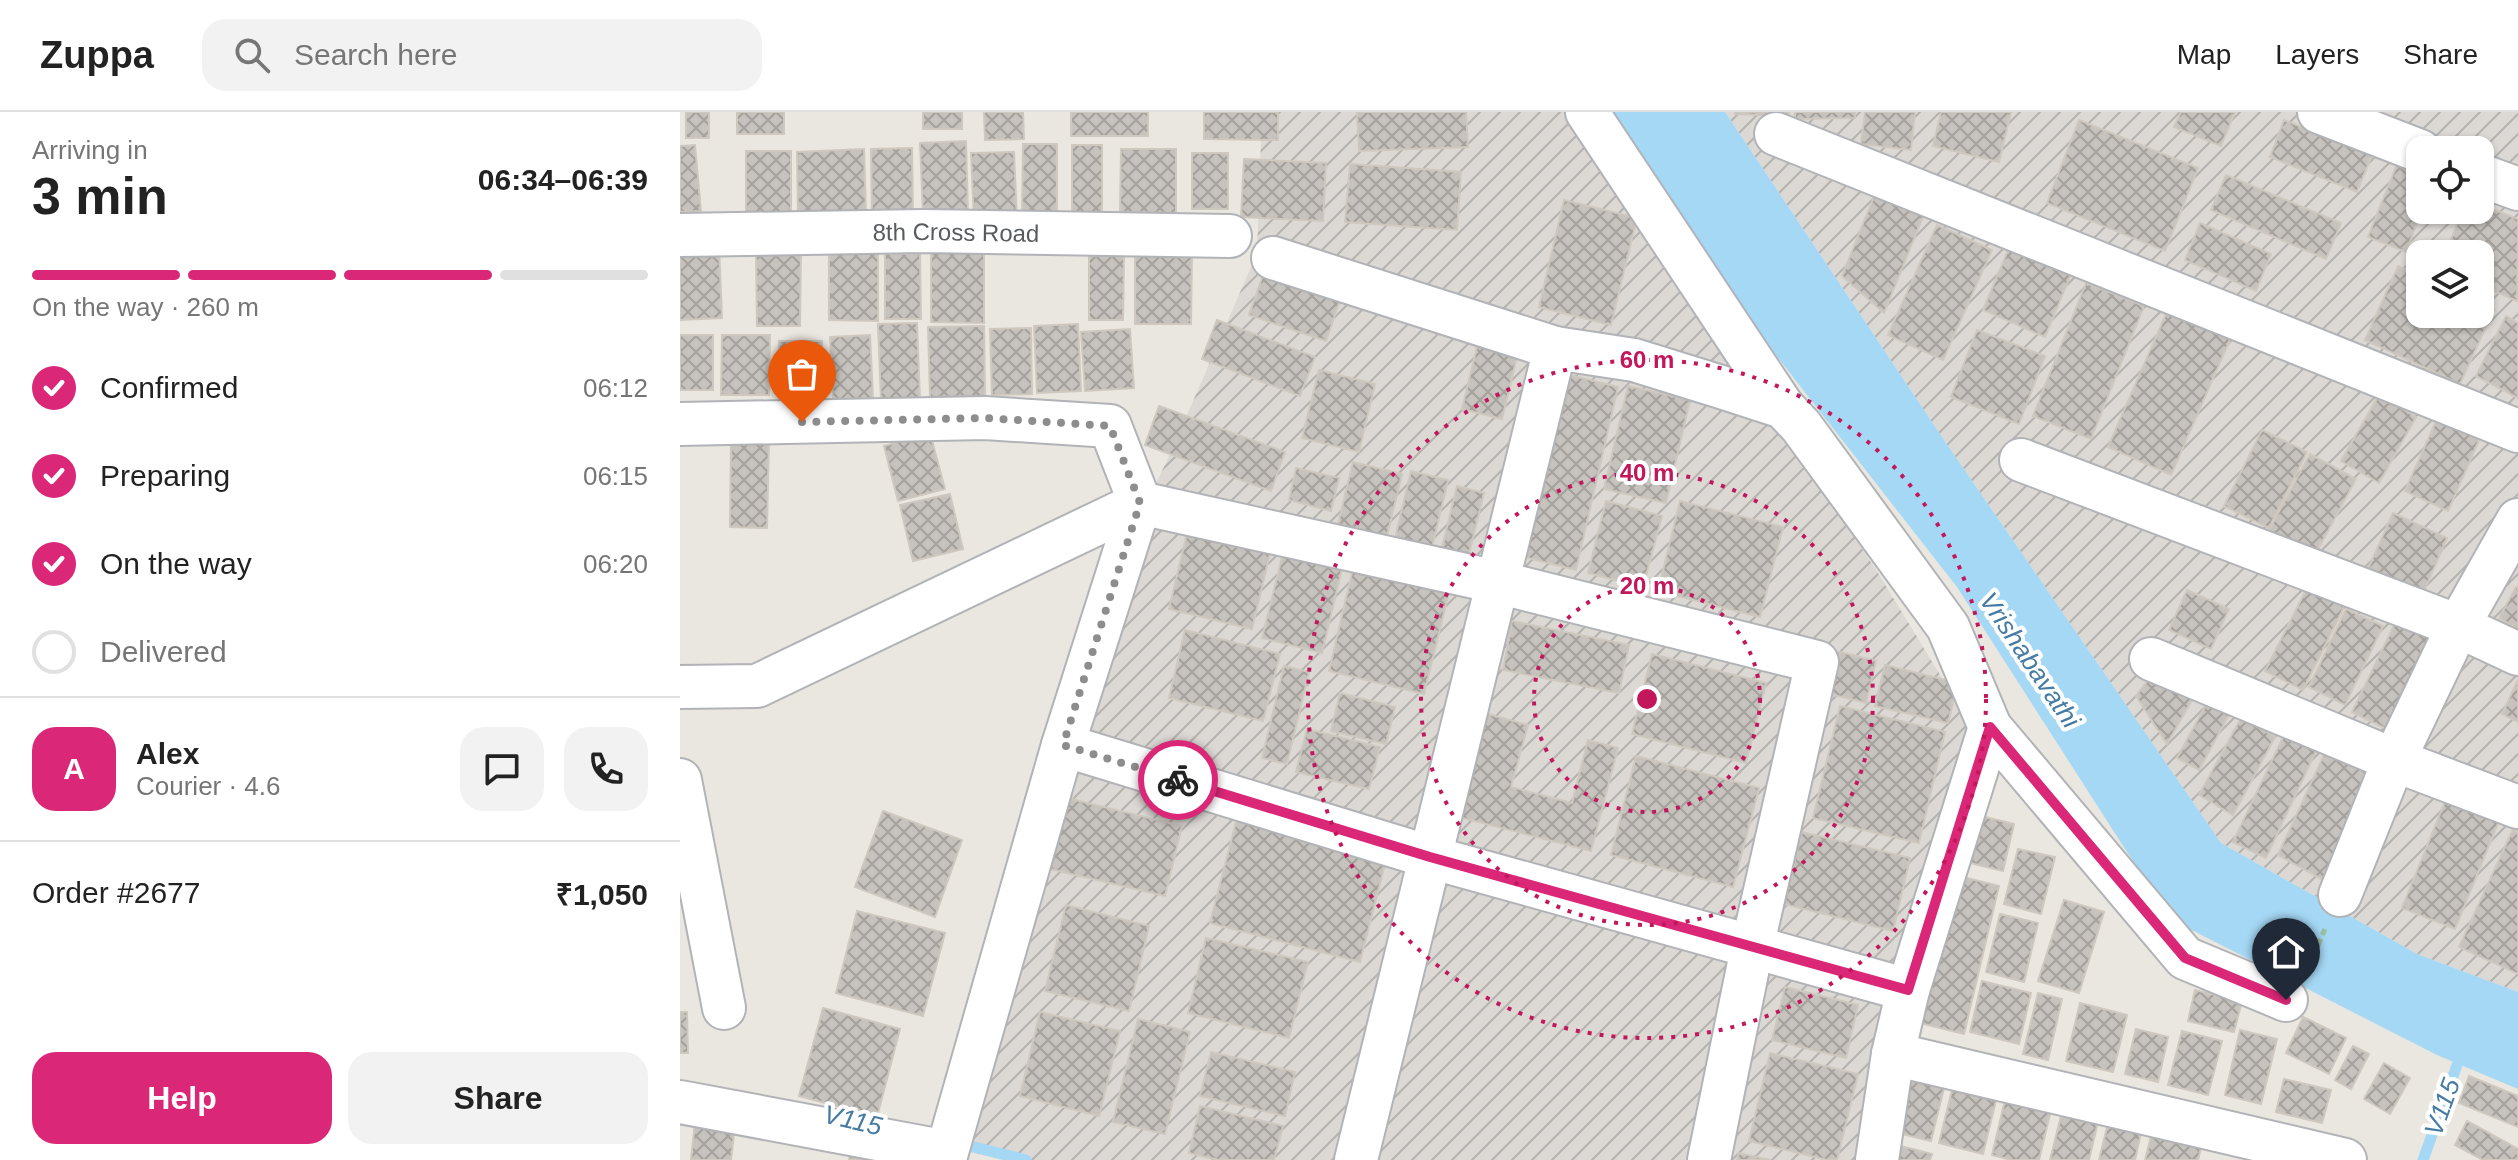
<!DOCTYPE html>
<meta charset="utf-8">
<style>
:root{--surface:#fff;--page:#f2f2f2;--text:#222;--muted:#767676;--line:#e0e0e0;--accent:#db2777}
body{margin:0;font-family:Helvetica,sans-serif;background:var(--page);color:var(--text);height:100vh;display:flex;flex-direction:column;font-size:30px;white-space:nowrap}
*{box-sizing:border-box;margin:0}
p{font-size:26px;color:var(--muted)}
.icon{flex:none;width:44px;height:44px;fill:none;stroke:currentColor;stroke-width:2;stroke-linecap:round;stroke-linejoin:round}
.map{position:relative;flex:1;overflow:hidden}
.drawer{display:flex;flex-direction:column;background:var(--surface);width:680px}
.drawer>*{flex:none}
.controls{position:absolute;left:1726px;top:24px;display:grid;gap:16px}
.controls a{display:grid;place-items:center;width:88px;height:88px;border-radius:16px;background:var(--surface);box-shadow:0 2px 6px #0004;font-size:40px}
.pin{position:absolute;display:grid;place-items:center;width:68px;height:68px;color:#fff;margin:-82px -34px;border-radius:50% 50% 50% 0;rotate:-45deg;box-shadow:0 0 8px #0007}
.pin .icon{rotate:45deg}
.courier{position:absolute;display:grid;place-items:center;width:80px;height:80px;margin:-40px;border:6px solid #db2777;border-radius:50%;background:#fff;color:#222;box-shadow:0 2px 10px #0007}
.head em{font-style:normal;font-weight:800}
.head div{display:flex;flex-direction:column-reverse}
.head{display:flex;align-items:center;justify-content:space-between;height:136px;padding:0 32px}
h1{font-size:52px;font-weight:800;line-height:60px}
.bar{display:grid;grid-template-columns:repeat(4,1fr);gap:12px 8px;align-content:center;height:96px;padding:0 32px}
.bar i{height:10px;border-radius:6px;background:var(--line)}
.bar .selected{background:var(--accent)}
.bar p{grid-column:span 4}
.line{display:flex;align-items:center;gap:20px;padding:0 32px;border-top:2px solid var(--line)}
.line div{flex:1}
.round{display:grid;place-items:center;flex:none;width:84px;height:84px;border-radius:24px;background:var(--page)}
ol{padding:0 32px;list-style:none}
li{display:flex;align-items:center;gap:24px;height:88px}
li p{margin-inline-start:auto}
li .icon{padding:8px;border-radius:50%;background:var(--accent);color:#fff;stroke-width:4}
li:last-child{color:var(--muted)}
li i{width:44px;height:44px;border:4px solid var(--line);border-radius:50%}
.primary-button{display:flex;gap:16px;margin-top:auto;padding:16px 32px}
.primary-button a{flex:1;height:92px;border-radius:24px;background:var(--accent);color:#fff;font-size:32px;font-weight:800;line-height:92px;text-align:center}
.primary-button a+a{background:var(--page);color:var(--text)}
header{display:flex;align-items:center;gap:48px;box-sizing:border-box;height:112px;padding:0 40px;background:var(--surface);border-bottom:2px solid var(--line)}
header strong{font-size:38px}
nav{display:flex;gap:44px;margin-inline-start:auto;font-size:28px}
.search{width:560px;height:72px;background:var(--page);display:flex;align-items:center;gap:20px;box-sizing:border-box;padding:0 28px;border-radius:24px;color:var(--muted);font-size:30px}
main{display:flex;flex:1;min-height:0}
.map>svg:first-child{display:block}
</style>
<header>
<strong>Zuppa</strong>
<div class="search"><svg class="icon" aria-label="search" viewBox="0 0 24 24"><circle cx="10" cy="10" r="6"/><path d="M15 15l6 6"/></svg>Search here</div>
<nav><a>Map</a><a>Layers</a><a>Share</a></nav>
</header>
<main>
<section class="drawer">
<div class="head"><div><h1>3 min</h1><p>Arriving in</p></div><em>06:34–06:39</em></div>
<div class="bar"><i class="selected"></i><i class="selected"></i><i class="selected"></i><i></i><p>On the way · 260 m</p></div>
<ol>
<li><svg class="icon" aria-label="check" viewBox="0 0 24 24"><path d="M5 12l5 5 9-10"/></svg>Confirmed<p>06:12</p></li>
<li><svg class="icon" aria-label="check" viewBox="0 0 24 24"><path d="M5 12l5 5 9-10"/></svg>Preparing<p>06:15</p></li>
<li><svg class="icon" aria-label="check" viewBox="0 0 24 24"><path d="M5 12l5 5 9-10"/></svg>On the way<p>06:20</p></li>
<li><i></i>Delivered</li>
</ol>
<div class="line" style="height:144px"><b class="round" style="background:var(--accent);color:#fff">A</b><div><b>Alex</b><p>Courier · 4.6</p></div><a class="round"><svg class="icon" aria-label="chat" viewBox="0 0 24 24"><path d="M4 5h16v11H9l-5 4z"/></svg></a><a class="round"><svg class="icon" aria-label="phone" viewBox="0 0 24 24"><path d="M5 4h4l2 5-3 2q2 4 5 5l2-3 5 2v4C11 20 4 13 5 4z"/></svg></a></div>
<div class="line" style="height:104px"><div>Order #2677</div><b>₹1,050</b></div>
<div class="primary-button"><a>Help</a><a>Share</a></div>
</section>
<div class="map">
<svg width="1838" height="1048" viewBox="0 0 1838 1048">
<defs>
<pattern id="industrial-furrows" width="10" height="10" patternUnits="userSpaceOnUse" patternTransform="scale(2)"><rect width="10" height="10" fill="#dcd9d5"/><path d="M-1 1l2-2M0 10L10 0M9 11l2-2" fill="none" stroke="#b5b3b0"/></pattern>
<pattern id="building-cross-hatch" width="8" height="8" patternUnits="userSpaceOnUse" patternTransform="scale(2)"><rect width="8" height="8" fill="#c6c2bd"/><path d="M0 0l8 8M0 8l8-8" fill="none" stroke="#a4a19d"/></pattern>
</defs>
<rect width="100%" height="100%" fill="#eae7e0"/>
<!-- industrial -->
<g fill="url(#industrial-furrows)" fill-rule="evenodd">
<polygon points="582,0 898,0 1198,461 1298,625 1189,1048 325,1048 277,1037 418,497 495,331 577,141"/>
<path d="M 1045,0 L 1838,0 L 1838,880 L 1737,842 L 1541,731 L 1264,328 ZM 1740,38 L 1800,38 L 1800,98 L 1740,98 ZM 1740,142 L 1800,142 L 1800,202 L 1740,202 Z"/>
</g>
<!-- water -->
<polygon fill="#a5d8f5" points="933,0 1045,0 1264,328 1541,731 1737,842 1838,880 1838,977 1757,943 1490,807 1277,475 995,114"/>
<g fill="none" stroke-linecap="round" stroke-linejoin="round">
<!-- stream -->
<g stroke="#a5d8f5" stroke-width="11">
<polyline points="278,1031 346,1048"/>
<polyline points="1743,1048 1781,942"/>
</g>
</g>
<!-- building -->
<g fill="url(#building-cross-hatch)" stroke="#cec8bf" stroke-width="2">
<rect x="6" y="0" width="23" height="26"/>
<rect x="57" y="0" width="47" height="22"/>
<rect x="243" y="0" width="39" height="17"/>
<polygon points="304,0 343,0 344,27 305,28"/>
<rect x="391" y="0" width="77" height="24"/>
<polygon points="524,0 598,0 598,28 524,27"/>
<polygon points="677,0 786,0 788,35 679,39"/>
<polygon points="1055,0 1109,0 1109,4 1055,2"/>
<polygon points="1115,0 1175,0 1175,6 1115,7"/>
<polygon points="1185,0 1235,0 1231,38 1181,32"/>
<polygon points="1261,0 1331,0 1319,50 1253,34"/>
<polygon points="1501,0 1555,0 1541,34 1494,15"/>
<polygon points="1399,8 1518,56 1485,139 1367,91"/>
<polygon points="1604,8 1692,43 1677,80 1590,45"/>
<polygon points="286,29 288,102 243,103 240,31"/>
<polygon points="343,32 377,32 377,103 342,103"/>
<polygon points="15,33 21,99 0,100 0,34"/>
<rect x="392" y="33" width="30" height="70"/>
<polygon points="232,36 233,105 192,106 191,37"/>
<polygon points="184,37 186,103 118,105 117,40"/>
<polygon points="441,37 496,37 496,101 440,100"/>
<rect x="66" y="39" width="45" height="62"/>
<polygon points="334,40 337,108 294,109 291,41"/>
<rect x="512" y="41" width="36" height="56"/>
<polygon points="564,47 646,51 643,109 561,105"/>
<polygon points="670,52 781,60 777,118 665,110"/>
<polygon points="1717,52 1740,62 1742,98 1726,140 1688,125"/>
<polygon points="1546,63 1661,111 1646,147 1531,98"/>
<polygon points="1195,82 1244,102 1204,201 1162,164"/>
<polygon points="884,88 957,106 931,213 859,195"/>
<polygon points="1800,92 1838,107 1837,189 1800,173 1800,142 1765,142 1783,98 1800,98"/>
<polygon points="1520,111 1591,142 1576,179 1505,148"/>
<polygon points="1257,113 1312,138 1263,248 1208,223"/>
<polygon points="1334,124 1396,150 1365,225 1303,198"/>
<polygon points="149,130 198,130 198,209 149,208"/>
<polygon points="39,134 42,206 0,208 0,136"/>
<polygon points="251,139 304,139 304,211 251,210"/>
<polygon points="76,140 121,140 120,214 77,214"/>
<polygon points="455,140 512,140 511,212 455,212"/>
<polygon points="205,142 240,142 241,207 205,207"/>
<polygon points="409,144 444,144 443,208 409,208"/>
<polygon points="588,149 664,176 646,229 569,203"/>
<polygon points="1718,154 1740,164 1740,202 1800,202 1800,191 1814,197 1780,272 1685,228"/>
<polygon points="1406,171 1464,194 1411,327 1353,304"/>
<polygon points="1489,195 1552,223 1491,363 1428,335"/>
<polygon points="1826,204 1838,211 1838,286 1796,264"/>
<polygon points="537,208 635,245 620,284 522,247"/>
<polygon points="237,211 240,288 201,289 198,212"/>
<polygon points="398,212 401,279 357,281 354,214"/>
<polygon points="304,214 305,284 250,285 248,215"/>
<polygon points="351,216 352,282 312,283 310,217"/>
<polygon points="450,217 454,276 405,279 401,220"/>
<polygon points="1297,218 1365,244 1339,312 1271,285"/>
<polygon points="800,222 840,232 822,307 782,297"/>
<rect x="0" y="223" width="33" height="55"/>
<polygon points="42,223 90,223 89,283 41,283"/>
<polygon points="190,223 193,286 153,288 150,225"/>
<polygon points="99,229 142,229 142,284 98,283"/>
<polygon points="639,258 695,272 679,340 622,326"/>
<polygon points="882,261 938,275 896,458 840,444"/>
<polygon points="948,274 1010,288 986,391 924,377"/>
<polygon points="1699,283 1736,305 1699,371 1661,349"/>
<polygon points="479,294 605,340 591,379 465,333"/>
<polygon points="1760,300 1803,319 1768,399 1725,379"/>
<polygon points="1582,318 1627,340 1589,416 1544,394"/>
<polygon points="250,321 265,377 218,389 204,334"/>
<polygon points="51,329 89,330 87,416 50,415"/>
<polygon points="1630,342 1676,367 1635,443 1589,418"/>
<polygon points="673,350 722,362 707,424 658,412"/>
<polygon points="616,356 659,366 651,399 609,388"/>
<polygon points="731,359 768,368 751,440 714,431"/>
<polygon points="777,374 804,381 787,450 760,444"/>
<polygon points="270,382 283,437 233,449 220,393"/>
<polygon points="926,389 982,404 963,475 908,461"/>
<polygon points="1000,389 1103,415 1080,505 978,479"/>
<polygon points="1713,401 1767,426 1742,484 1687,459"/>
<polygon points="509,413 592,433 572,517 489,497"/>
<polygon points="606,429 665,444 642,541 582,526"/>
<polygon points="675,448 771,472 744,582 649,559"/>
<polygon points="1628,474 1665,493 1623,578 1585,559"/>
<polygon points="1836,475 1838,476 1838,517 1819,506"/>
<polygon points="1507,478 1549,497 1531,537 1489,518"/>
<polygon points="1666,497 1703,514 1665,593 1629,575"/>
<polygon points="1718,505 1764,528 1718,623 1672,600"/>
<polygon points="832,509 949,533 939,581 823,558"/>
<polygon points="505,518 600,542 583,609 489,586"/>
<polygon points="1160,540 1196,549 1186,591 1150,582"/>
<polygon points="972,542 1086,571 1066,651 952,622"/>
<polygon points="1205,553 1278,571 1268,611 1195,594"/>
<polygon points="604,554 629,560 607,652 582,646"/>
<polygon points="1477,556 1517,579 1487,632 1456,584"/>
<polygon points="1838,568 1838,610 1822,602"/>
<polygon points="660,581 715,595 706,632 651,619"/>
<polygon points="1528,589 1550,601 1519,658 1497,646"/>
<polygon points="1160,594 1265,620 1239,731 1133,706"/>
<polygon points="797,599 848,613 831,675 892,691 908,628 938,636 911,739 771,703"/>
<polygon points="1561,606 1595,625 1553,703 1519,683"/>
<polygon points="627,617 700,635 689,677 616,660"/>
<polygon points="1604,623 1636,639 1586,746 1553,730"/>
<polygon points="1648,634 1700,659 1645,769 1598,743"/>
<polygon points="956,644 1079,676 1053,775 931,743"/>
<polygon points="1768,682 1821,704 1775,817 1722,796"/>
<polygon points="387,686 502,714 485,784 370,757"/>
<polygon points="203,699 282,728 255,805 175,775"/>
<polygon points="1297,703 1334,712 1323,759 1286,750"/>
<polygon points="557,706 707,744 680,850 530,811"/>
<polygon points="1833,717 1838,720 1838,862 1779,835"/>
<polygon points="1122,720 1230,746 1213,819 1104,792"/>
<polygon points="1338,737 1375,745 1361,802 1324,792"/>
<polygon points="1267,761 1319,774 1284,922 1232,909"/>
<polygon points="1384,788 1424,800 1399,881 1358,869"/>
<polygon points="386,793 469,814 449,899 365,879"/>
<polygon points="177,799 265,821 243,904 156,881"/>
<polygon points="1320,802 1358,811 1344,870 1306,860"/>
<polygon points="526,826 628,850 609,926 508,901"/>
<polygon points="1302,869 1351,881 1339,932 1290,920"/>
<polygon points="1105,875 1178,893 1166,946 1092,928"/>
<polygon points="1515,878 1562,889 1554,920 1508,909"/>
<polygon points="1358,881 1382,887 1368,948 1343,942"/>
<polygon points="1400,891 1447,903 1433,960 1386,949"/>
<polygon points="143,896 220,917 197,1005 119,984"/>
<polygon points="0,900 7,900 8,941 0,941"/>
<polygon points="360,900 440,919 419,1004 340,984"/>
<polygon points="1623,905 1666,926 1649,962 1606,941"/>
<polygon points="458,907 510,920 485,1022 433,1010"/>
<polygon points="1456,917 1488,925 1478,970 1445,962"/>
<polygon points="1560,918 1597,927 1581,992 1545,983"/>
<polygon points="1502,919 1542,929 1528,983 1488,973"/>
<polygon points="1673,934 1689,942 1671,977 1655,968"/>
<polygon points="531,940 615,960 605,1004 520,984"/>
<polygon points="1090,941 1178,962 1157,1048 1147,1048 1069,1029"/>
<polygon points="1226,949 1268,960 1251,1029 1209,1019"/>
<polygon points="1704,951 1730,966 1710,1002 1684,987"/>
<polygon points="1789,964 1838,984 1838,1015 1779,991"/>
<polygon points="1275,966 1319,976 1303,1042 1259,1031"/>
<polygon points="1604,967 1651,978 1642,1011 1596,1000"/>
<polygon points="1329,971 1375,982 1359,1048 1331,1048 1312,1043"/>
<polygon points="1384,992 1420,1001 1409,1048 1370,1048"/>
<polygon points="520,994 603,1014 594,1048 539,1048 509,1041"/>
<polygon points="1432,995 1465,1003 1455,1048 1419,1048"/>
<polygon points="1476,1004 1526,1016 1518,1048 1465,1048"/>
<polygon points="1787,1009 1838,1037 1838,1048 1803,1048 1775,1033"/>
<polygon points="15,1010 55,1014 51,1048 11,1048"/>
<polygon points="1213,1032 1252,1042 1250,1048 1209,1048"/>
<polygon points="1059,1041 1090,1048 1057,1048"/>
<polygon points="170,1042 193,1048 169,1048"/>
</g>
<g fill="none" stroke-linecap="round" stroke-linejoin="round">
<!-- street casing -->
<g stroke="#b1b3b7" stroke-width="46">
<g id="street">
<polyline points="907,0 1103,295"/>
<polyline points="1639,0 1740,39"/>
<polyline points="1096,22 1838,319"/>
<polyline points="1800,63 1838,77"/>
<path id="s1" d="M 0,123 L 244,119 L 550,124"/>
<polyline points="593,146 875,236"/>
<polyline points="0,312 305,306 430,314 460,391 383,633"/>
<polyline points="1341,348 1778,514 1838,542"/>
<polyline points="1471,547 1714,648 1838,695"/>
<polyline points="0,575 77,574 460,391 817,470 1137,550 1072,836 1029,1048"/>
<polyline points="0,668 44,896"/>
<polyline points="1660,783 1714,648 1778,514 1838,408"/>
<polyline points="1213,942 1665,1048"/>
<polyline points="0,990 267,1040 383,633 750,745 1228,878"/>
<polyline points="676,1048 875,236 954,248 1041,275 1103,295 1121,314 1268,515 1310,615"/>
<polyline points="1197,1048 1213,942 1228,878 1310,615 1505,846 1606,888"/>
</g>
</g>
<!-- path -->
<polyline stroke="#99c0a0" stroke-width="5" stroke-dasharray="8 4" stroke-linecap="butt" points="1628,856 1645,817"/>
<!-- street -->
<use href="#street" stroke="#fff" stroke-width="42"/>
</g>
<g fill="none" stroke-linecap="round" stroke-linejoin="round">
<!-- done -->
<polyline stroke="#8c8d8c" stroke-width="8" stroke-dasharray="0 14.4" points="122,310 305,306 430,314 460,391 383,633 498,668"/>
<!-- route -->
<polyline stroke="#db2777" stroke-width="10" points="498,668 750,745 1228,878 1310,615 1505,846 1606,888"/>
</g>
<!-- distance rings -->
<g fill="none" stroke="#c2185b" stroke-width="4" stroke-dasharray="4 8">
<circle cx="967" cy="587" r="113"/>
<circle cx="967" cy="587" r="226"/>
<circle cx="967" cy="587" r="339"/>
</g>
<g text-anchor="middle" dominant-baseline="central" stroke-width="8" stroke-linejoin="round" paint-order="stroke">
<!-- street labels -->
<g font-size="24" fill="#595c5f" stroke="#fff">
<text stroke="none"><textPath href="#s1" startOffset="276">8th Cross Road</textPath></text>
</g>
<!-- water labels -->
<g font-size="26" font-style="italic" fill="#467ba4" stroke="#fff">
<text transform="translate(1350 548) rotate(56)">Vrishabavathi</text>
<text transform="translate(1762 995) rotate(-70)">V115</text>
<text transform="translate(173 1008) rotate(13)">V115</text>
</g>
</g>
<circle cx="967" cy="587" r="12" fill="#c2185b" stroke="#fff" stroke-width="4"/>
<g font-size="24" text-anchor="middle" font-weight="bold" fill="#c2185b" stroke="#fff" stroke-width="8" stroke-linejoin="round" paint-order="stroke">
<text x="967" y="256">60 m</text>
<text x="967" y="369">40 m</text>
<text x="967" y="482">20 m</text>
</g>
</svg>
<div class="controls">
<a><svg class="icon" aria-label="locate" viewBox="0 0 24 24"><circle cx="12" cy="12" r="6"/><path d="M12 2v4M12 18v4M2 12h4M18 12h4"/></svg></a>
<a><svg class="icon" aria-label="layers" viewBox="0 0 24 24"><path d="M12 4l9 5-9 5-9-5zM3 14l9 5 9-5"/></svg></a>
</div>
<div class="pin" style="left:122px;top:310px;background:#ea580c"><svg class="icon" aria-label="bag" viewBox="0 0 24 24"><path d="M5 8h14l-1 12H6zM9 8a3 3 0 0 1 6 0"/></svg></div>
<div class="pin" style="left:1606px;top:888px;background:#1f2937"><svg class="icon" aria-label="home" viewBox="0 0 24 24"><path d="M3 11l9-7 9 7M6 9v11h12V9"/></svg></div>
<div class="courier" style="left:498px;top:668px"><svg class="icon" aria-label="bike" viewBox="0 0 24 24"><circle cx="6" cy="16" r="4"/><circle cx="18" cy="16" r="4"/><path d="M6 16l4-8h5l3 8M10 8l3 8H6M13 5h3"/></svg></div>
</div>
</main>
